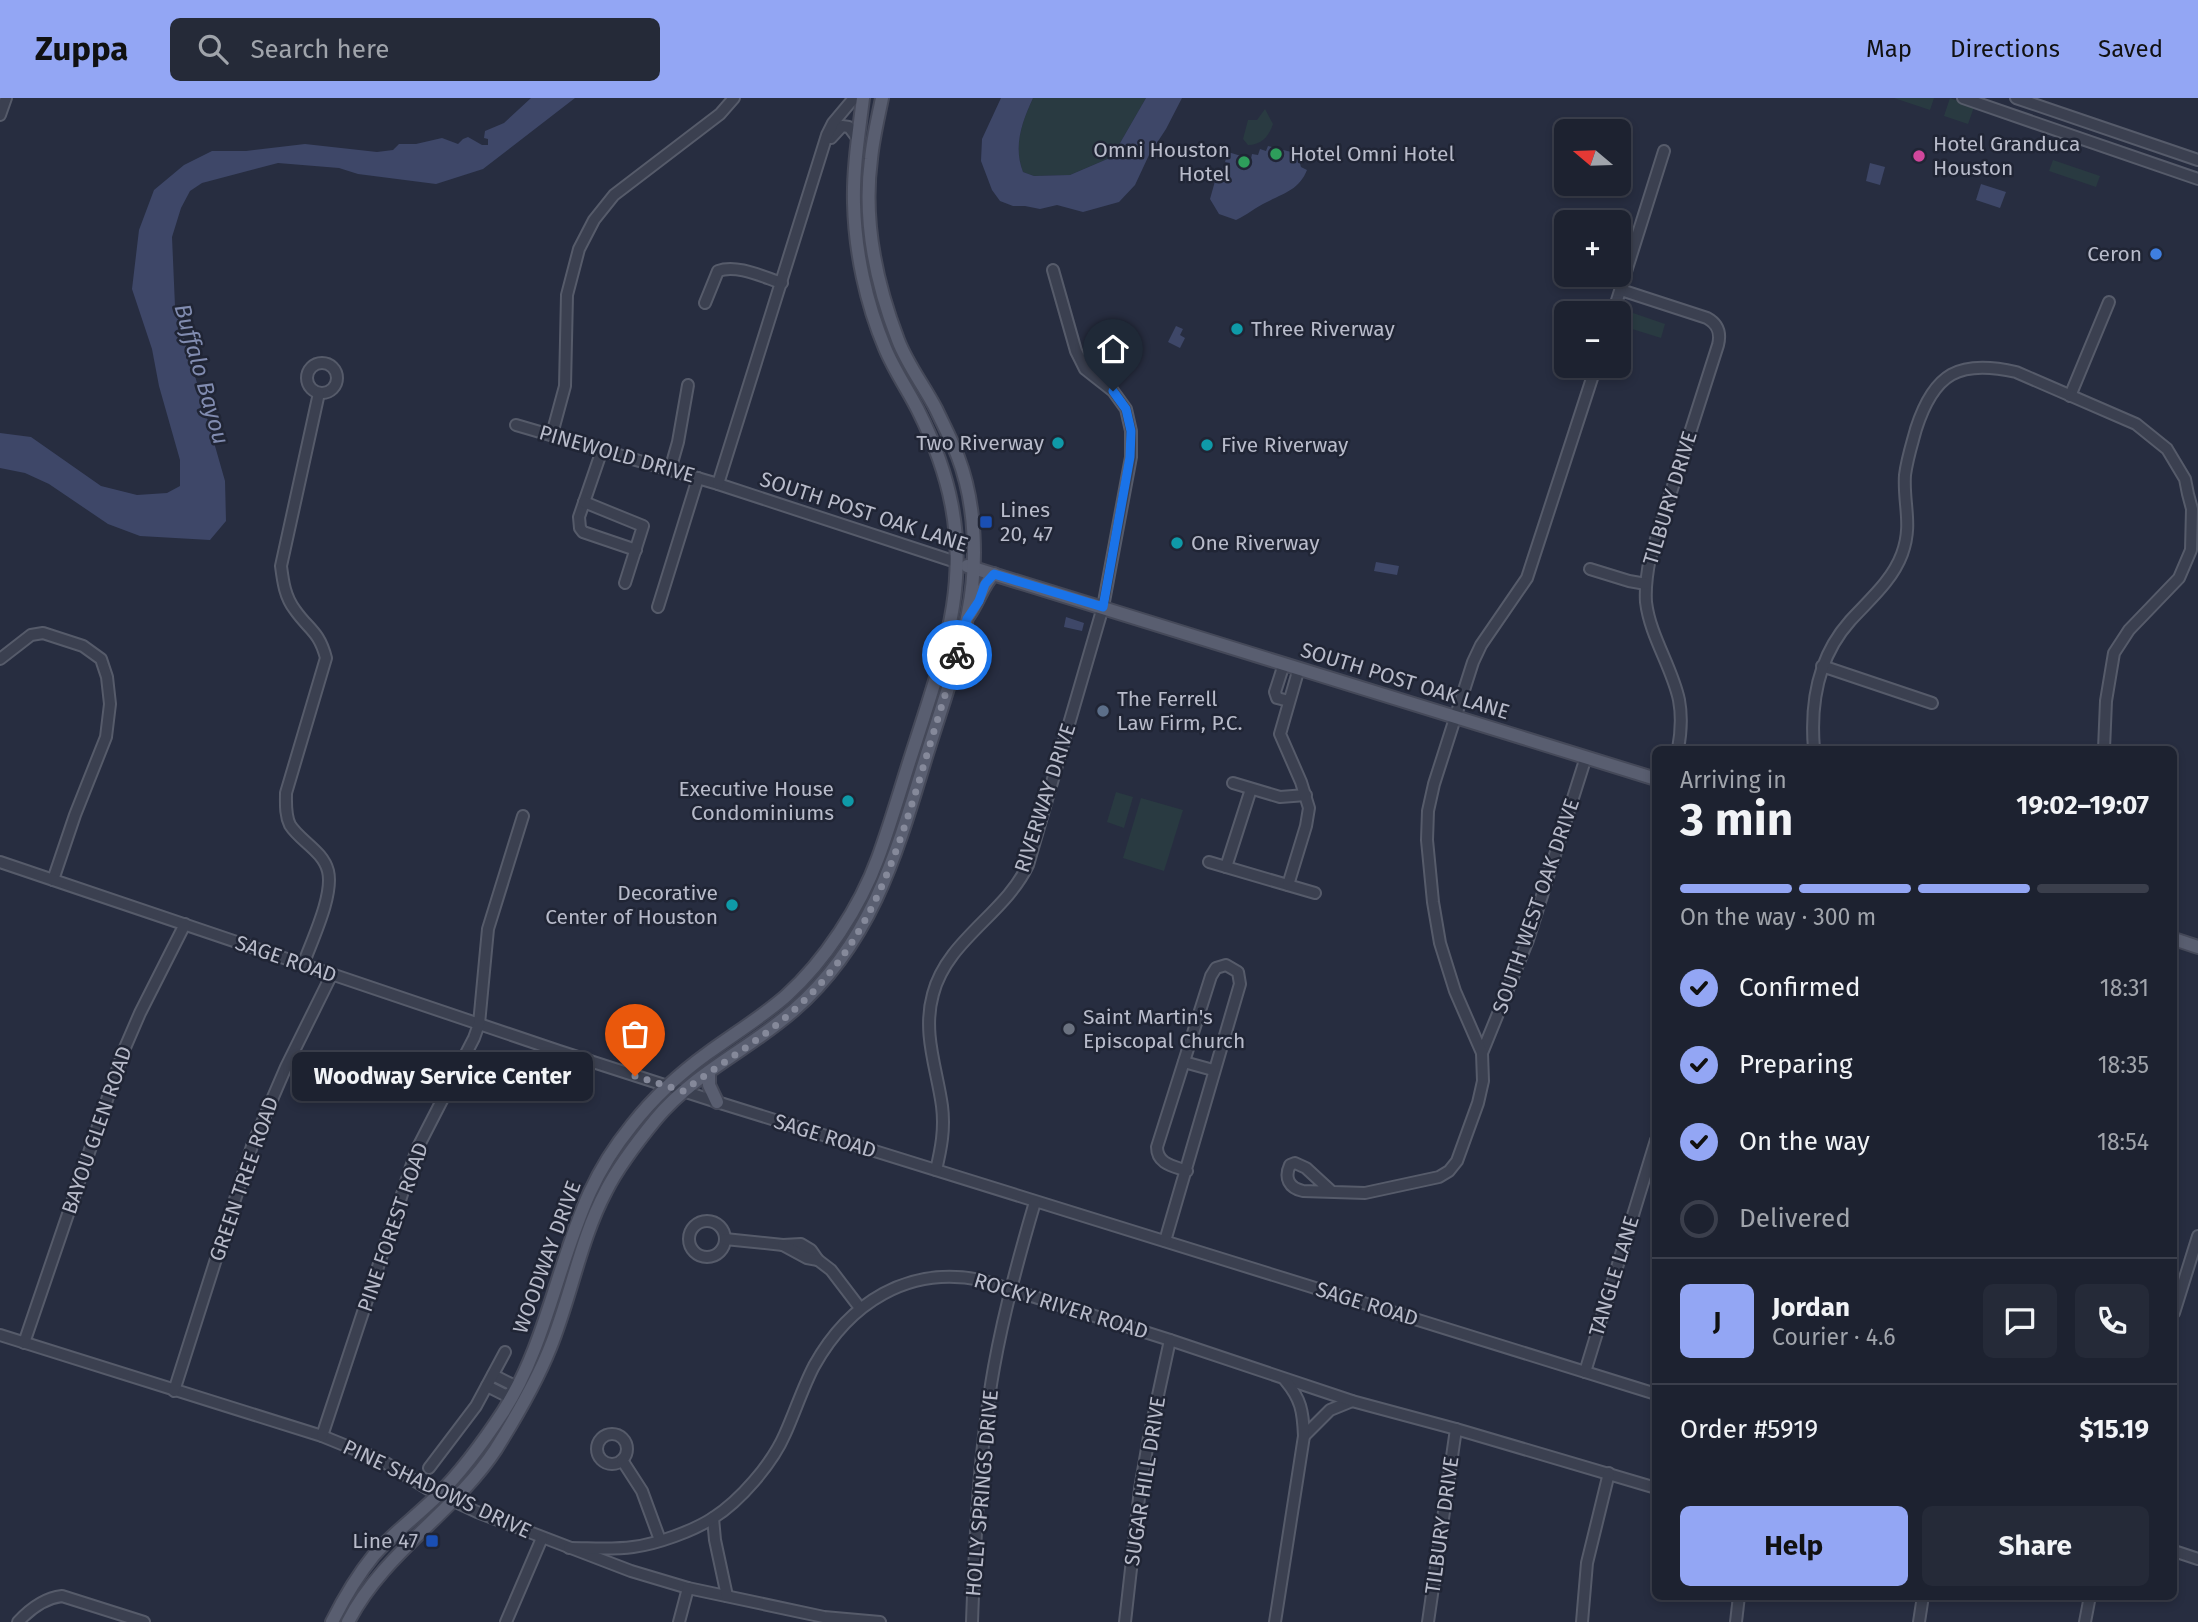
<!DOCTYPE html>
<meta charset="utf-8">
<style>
:root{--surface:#1d2230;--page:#252a38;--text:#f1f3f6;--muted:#a0a4ab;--line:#3b3f4c;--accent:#93a6f4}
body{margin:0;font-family:"Fira Sans",sans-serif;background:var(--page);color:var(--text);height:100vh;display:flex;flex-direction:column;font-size:26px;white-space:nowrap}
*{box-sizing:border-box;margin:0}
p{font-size:23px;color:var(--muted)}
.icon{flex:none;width:38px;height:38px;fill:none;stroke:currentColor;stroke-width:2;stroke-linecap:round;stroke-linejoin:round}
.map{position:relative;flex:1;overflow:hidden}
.details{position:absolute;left:1652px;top:648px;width:525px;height:854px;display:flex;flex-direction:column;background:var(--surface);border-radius:10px;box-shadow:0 4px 10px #0003,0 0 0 2px var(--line)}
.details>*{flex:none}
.needle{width:46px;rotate:289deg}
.controls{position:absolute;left:1554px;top:21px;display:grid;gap:14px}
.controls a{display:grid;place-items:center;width:77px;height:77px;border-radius:10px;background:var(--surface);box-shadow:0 4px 10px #0003,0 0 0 2px var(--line);font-size:35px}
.pin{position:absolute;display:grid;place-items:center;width:60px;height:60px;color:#fff;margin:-72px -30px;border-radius:50% 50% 50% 0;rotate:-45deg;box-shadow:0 0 7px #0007}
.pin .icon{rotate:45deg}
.courier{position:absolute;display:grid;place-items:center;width:70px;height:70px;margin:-35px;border:5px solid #1a73e8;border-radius:50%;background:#fff;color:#222;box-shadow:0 2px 9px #0007}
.bubble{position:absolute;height:49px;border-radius:10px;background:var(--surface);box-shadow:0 4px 10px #0003,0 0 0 2px var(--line);font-size:23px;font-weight:700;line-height:49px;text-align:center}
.summary em{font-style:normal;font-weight:700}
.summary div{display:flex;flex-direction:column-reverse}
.summary{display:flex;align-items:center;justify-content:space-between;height:119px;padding:0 28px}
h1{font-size:46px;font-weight:700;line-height:52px}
.bar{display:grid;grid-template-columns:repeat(4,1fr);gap:10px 7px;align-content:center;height:84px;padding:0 28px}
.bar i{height:9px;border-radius:5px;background:var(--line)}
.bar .active{background:var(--accent)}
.bar p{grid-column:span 4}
.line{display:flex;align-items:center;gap:18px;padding:0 28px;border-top:2px solid var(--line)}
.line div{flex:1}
.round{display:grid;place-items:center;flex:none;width:74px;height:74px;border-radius:10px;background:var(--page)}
ol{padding:0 28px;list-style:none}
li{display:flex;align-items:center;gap:21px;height:77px}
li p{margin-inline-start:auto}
li .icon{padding:7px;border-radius:50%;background:var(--accent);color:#111;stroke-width:4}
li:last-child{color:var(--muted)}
li i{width:38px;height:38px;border:4px solid var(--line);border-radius:50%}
.action{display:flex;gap:14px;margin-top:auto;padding:14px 28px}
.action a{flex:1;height:80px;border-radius:10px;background:var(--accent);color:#111;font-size:28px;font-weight:700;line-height:80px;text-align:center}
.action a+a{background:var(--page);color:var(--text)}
header{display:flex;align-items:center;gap:42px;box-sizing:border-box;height:98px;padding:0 35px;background:var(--accent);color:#111}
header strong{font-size:33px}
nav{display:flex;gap:38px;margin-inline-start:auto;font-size:24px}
.search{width:490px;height:63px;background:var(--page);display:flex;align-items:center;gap:18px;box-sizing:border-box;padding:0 24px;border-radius:10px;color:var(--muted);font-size:26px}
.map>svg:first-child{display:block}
</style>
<header>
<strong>Zuppa</strong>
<div class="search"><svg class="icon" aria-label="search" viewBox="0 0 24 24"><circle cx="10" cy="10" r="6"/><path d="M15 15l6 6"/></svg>Search here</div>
<nav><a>Map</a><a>Directions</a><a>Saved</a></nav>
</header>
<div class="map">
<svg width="2198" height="1524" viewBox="0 0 2198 1524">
<rect width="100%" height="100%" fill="#272d40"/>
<!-- green -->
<g fill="#293a41">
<path d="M 1033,0 L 1146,0 L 1112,59 L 1070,77 L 1034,78 L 1023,74 C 1013,48 1022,24 1033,0 Z"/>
<polygon points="1894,0 1934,0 1930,12"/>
<polygon points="1950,0 1974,9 1968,26 1944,18"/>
<path d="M 1265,11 L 1273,26 C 1269,38 1262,47 1248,47 L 1243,41 L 1248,22 L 1257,22 Z"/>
<polygon points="2053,62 2100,78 2096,89 2049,73"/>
<polygon points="1633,215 1665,226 1661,240 1629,230"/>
<polygon points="1116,694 1133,699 1124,730 1107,724"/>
<polygon points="1141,700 1183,712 1164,773 1123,760"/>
</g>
<!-- water -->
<g fill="#3e4768">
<polygon points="531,0 575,0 483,71 436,86 358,76 339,70 278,65 202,85 190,93 181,110 172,139 175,208 225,383 226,423 210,442 140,438 108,426 49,386 25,375 0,370 0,335 31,339 101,388 137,397 167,395 180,388 180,362 159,288 152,251 132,191 139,132 154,92 184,67 212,53 246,53 305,46 377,54 393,52 399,46 416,46 442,40 458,46 463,41 468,39 482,47 488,47 488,41 484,40 485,33 504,25"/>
<path d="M 1001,0 L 1033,0 C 1022,24 1013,48 1023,74 L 1034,78 L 1070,77 L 1112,59 L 1146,0 L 1182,0 L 1166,31 L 1149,57 L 1135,87 L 1119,104 L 1083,114 L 1057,107 L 1040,111 L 1025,108 L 1013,108 L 1000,103 L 992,92 L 981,63 L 982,41 Z"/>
<path d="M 1268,48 L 1295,55 L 1293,60 L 1299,62 L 1301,69 L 1307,72 C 1299,92 1284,95 1267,104 C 1256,109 1247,117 1236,122 L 1219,116 L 1210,101 L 1217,76 L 1221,75 L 1223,70 L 1228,72 L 1230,65 L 1225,64 L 1228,54 L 1251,61 L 1252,56 L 1258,57 L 1260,51 L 1266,53 Z"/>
<polygon points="1870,65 1885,69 1880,87 1866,83"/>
<polygon points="1981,86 2006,94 2000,110 1976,102"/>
<polygon points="1176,228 1183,231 1180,237 1185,240 1180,250 1168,244"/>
<polygon points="1376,464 1399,468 1397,477 1374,473"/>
<polygon points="1066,519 1084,525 1082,533 1064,529"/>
</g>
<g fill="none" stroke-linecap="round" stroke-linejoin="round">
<!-- minor casing -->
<g stroke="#565b6a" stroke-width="14">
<g id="minor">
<polyline points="1963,0 2198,81"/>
<polyline points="2016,0 2198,62"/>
<polyline points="0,17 6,0"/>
<polyline points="831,40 842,28 849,29 858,41"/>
<path d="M 1621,192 L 1707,220 C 1718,226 1721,235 1718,247 L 1650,460 C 1647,475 1645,489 1646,504 C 1650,538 1672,569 1679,602 C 1682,618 1681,635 1678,651"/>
<path d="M 705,205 L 718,173 C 737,166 763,179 782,185"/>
<polyline points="1613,215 1664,53"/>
<circle cx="322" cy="280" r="15"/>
<polyline points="2070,298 2109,204"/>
<polyline points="516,327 718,386 956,464"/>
<polyline points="552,336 565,288 567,197 579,151 594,122 614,97 720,16 734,0"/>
<polyline points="602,352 579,419 580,430 583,434 636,452"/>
<polyline points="670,372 678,344 688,287"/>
<polyline points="718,386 827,37 833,25 854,0"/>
<polyline points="584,404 643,428 625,485"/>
<polyline points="1590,471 1629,483 1646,486"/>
<polyline points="658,509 698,380"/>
<polyline points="0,561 31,537 43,535 83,548 101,561 107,579 110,606 106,639 75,717 53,782"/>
<polyline points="1284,566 1275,594 1277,600 1289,603"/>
<polyline points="1822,568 1932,605"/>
<path d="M 1814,651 C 1810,604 1818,559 1850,523 C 1869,502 1892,483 1902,456 C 1913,426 1903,406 1905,377 C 1907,361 1912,346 1916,331 C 1934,275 1959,261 2016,274 L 2136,326 L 2167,351 L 2185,381 L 2188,396 L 2192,411 L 2191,452 L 2179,480 L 2129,532 L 2114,555 L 2106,603 L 2104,651"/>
<polyline points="1233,685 1280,699 1306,697"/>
<polyline points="0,764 559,953 717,1004 1656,1296"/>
<polyline points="1209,764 1315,795"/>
<polyline points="1226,769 1251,691"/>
<polyline points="1288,787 1306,728 1309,710 1301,684 1280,636 1299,570"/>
<path d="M 303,867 C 312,842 334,797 328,773 C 323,753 300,743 290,727 C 285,717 286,705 286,695 L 326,560 C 319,533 309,532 295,512 C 285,499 283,484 281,468 L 319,295"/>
<polyline points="1482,955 1528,842 1586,659"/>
<polyline points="1184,964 1213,972"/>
<path d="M 936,1072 C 941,1051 945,1031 942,1008 C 937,971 922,935 933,896 C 947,842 1005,816 1028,767 L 1103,509 L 1131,359 L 1131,333 L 1126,311 L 1113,293 L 1085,271 L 1076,253 L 1053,172"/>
<path d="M 1331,1093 L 1306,1070 L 1295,1065 L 1290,1067 C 1284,1080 1289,1090 1303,1093 L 1365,1095 L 1439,1079 L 1449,1073 L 1457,1063 L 1478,1005 L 1483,983 L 1482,955 L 1455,893 L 1440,845 L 1433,804 L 1427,742 L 1428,713 L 1434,686 L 1473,564 L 1481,547 L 1527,480 L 1596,268"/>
<circle cx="707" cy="1141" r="18"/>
<polyline points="725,1141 783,1147 801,1146 811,1152 818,1162 831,1172 860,1210"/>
<path d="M 1165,1143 L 1240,886 L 1238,874 L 1226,867 L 1216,870 L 1211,878 L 1157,1049 C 1157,1066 1173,1068 1187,1073"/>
<polyline points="783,1147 807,1160 818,1162"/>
<polyline points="2174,1215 2198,1138"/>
<polyline points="0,1237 322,1338 381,1362 428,1391 477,1414 631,1473 688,1490 824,1519 880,1524"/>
<polyline points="24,1245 124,952 140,915 185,826"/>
<polyline points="1585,1274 1656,1042"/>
<polyline points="487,1288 505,1297 514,1294 511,1286 493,1277"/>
<polyline points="174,1293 252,1048 286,969 332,876"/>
<circle cx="612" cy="1351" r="15"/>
<polyline points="322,1338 417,1051 474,940 479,926 488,831 523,718"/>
<polyline points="1304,1338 1330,1312 1352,1303"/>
<polyline points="622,1362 642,1393 660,1442"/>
<polyline points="429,1370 476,1308 505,1254"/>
<polyline points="713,1420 715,1442 727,1498"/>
<path d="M 569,1450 C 590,1450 612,1452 633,1449 C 657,1446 693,1433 713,1420 C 740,1403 772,1366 785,1336 C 795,1314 803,1289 814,1268 C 849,1205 908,1167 981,1182 L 1170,1242 L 1352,1303 L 1456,1331 L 1656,1390"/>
<polyline points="2174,1453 2198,1461"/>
<path d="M 18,1524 C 30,1511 44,1500 62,1498 L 144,1524"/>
<polyline points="506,1524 542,1440"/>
<polyline points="679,1524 688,1490"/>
<path d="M 972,1524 C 975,1439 979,1353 994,1269 C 1004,1213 1019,1158 1035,1104"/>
<polyline points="1125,1524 1140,1391 1149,1339 1170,1242"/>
<path d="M 1275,1524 L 1304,1338 C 1303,1313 1301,1301 1285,1282"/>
<polyline points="1428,1524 1456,1331"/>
<polyline points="1582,1524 1587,1465 1609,1375"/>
<polyline points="1736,1524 1739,1498"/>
<polyline points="1919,1524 1923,1498"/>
<polyline points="2085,1524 2090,1498"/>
</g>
</g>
<!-- major casing -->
<g stroke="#454959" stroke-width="16">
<g id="major">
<polyline points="967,468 1656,681"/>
<path d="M 969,517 C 979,503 983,486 994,476"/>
<polyline points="2174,841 2198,849"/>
<polyline points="709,974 709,987 717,1004"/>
<path d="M 332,1524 C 344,1500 357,1478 374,1457 C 393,1435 417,1418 438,1397 C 462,1373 484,1343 503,1314 C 546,1247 557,1166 590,1094 C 601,1070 615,1048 632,1027 C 654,999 679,976 708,955 C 734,936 762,919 786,898 C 825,863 860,809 878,760 C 892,722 903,682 916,643 C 930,599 946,553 953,508 C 964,436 950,376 918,312 C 908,292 894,272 885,250 C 866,205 855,153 854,105 C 853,70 859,34 863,0"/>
<path d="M 348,1524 C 383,1455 454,1415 496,1351 C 516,1319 536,1285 550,1250 C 571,1199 580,1142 606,1093 C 619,1067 638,1043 656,1021 C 694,975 750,951 794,912 C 872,844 897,754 926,659 C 941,611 958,564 968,515 C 978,466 976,406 958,359 C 952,343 943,326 936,311 C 924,288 907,266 898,242 C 876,185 863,121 871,61 C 873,40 878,20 882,0"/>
</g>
</g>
<!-- minor -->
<use href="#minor" stroke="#3b4050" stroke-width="10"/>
<!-- major -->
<use href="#major" stroke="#595e70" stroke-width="12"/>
</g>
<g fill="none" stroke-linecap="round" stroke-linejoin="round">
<!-- done -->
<path stroke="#85899a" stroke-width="7" stroke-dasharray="0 12.6" d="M 635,978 L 683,993 C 720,966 761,942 795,911 C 866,848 893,768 920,680 C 932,639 945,598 957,557"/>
<!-- route -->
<polyline stroke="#1a73e8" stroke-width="9" points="957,557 967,521 979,503 985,486 994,476 1103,509 1130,359 1131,333 1126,311 1113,293"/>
</g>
<!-- markers -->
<g fill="#2e9e5b" stroke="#202535" stroke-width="2.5">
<circle cx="1276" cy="56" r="7"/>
<circle cx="1244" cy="64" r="7"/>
</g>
<circle fill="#d1479c" stroke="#202535" stroke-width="2.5" cx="1919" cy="58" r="7"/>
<circle fill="#3f7fe0" stroke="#202535" stroke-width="2.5" cx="2156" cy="156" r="7"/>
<g fill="#0f9aa8" stroke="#202535" stroke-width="2.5">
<circle cx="1237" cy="231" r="7"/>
<circle cx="1058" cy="345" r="7"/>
<circle cx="1207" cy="347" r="7"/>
<circle cx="1177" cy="445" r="7"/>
<circle cx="848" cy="703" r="7"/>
<circle cx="732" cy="807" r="7"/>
</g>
<g fill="#1a4fb4" stroke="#202535" stroke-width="2.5">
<rect x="979" y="417" width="14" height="14" rx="3.5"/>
<rect x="425" y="1436" width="14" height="14" rx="3.5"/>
</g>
<circle fill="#5c6f8a" stroke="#202535" stroke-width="2.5" cx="1103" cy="613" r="7"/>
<circle fill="#6b7280" stroke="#202535" stroke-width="2.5" cx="1069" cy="931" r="7"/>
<g text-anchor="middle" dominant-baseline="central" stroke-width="5" stroke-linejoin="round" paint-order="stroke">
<!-- poi labels -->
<g font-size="21" fill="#b8bbca" stroke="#202535" text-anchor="start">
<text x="1933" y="46">Hotel Granduca<tspan x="1933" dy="24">Houston</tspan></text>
<text x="1230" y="52" text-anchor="end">Omni Houston<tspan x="1230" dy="24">Hotel</tspan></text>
<text x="1290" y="56">Hotel Omni Hotel</text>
<text x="2142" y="156" text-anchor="end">Ceron</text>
<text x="1251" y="231">Three Riverway</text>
<text x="1044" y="345" text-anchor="end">Two Riverway</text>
<text x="1221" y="347">Five Riverway</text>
<text x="1000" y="412">Lines<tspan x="1000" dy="24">20, 47</tspan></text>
<text x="1191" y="445">One Riverway</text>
<text x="1117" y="601">The Ferrell<tspan x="1117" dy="24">Law Firm, P.C.</tspan></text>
<text x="834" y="691" text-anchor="end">Executive House<tspan x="834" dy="24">Condominiums</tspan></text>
<text x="718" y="795" text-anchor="end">Decorative<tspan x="718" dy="24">Center of Houston</tspan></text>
<text x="1083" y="919">Saint Martin's<tspan x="1083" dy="24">Episcopal Church</tspan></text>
<text x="418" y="1443" text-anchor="end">Line 47</text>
</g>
<!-- street labels -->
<g font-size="21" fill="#b8bbca" stroke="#202535">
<text transform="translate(617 356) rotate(16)">PINEWOLD DRIVE</text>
<text transform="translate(1670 400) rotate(-73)">TILBURY DRIVE</text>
<text transform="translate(864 414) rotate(18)">SOUTH POST OAK LANE</text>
<text transform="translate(1405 583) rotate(17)">SOUTH POST OAK LANE</text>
<text transform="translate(1045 700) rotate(-72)">RIVERWAY DRIVE</text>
<text transform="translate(1536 808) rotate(-71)">SOUTH WEST OAK DRIVE</text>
<text transform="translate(286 861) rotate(19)">SAGE ROAD</text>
<text transform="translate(97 1032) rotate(-71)">BAYOU GLEN ROAD</text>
<text transform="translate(825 1038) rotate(17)">SAGE ROAD</text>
<text transform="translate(244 1081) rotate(-71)">GREEN TREE ROAD</text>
<text transform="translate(393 1129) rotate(-71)">PINE FOREST ROAD</text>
<text transform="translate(547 1159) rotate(-70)">WOODWAY DRIVE</text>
<text transform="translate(1614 1178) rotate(-73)">TANGLE LANE</text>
<text transform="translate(1367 1206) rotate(17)">SAGE ROAD</text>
<text transform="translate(1061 1208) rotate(17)">ROCKY RIVER ROAD</text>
<text transform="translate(1145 1383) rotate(-81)">SUGAR HILL DRIVE</text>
<text transform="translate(437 1391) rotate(25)">PINE SHADOWS DRIVE</text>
<text transform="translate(982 1395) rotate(-85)">HOLLY SPRINGS DRIVE</text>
<text transform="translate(1442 1427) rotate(-82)">TILBURY DRIVE</text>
</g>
<!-- water labels -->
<g font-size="23" font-style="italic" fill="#818cb0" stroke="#202535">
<text transform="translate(202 276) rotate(74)">Buffalo Bayou</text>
</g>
</g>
</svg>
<div class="controls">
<a><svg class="needle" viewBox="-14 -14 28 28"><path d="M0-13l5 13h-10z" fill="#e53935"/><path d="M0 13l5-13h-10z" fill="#a0a4ab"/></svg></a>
<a>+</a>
<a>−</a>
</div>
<div class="pin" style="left:635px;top:978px;background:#ea580c"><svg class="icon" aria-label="bag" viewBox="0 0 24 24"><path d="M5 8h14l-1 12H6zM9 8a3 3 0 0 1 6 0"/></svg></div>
<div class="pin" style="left:1113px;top:293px;background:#1f2937"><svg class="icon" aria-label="home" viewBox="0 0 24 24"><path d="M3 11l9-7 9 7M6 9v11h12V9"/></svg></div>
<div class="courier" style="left:957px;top:557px"><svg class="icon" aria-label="bike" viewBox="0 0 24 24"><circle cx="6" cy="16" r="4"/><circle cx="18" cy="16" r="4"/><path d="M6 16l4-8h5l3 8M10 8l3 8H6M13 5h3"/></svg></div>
<div class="bubble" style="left:292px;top:954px;width:301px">Woodway Service Center</div>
<section class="details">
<div class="summary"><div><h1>3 min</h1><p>Arriving in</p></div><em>19:02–19:07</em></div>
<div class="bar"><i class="active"></i><i class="active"></i><i class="active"></i><i></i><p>On the way · 300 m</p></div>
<ol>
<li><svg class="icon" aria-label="check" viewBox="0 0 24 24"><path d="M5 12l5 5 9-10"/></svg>Confirmed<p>18:31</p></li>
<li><svg class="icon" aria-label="check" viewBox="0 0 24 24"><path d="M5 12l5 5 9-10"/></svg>Preparing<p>18:35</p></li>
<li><svg class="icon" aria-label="check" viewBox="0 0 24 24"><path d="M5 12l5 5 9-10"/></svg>On the way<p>18:54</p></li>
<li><i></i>Delivered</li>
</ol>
<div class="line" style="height:126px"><b class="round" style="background:var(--accent);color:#111">J</b><div><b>Jordan</b><p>Courier · 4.6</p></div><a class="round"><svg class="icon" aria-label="chat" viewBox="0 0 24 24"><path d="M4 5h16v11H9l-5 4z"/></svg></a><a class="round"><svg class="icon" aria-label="phone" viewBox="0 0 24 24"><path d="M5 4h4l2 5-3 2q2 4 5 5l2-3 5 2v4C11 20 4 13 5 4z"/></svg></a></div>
<div class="line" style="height:91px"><div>Order #5919</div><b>$15.19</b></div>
<div class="action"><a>Help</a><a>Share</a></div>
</section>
</div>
